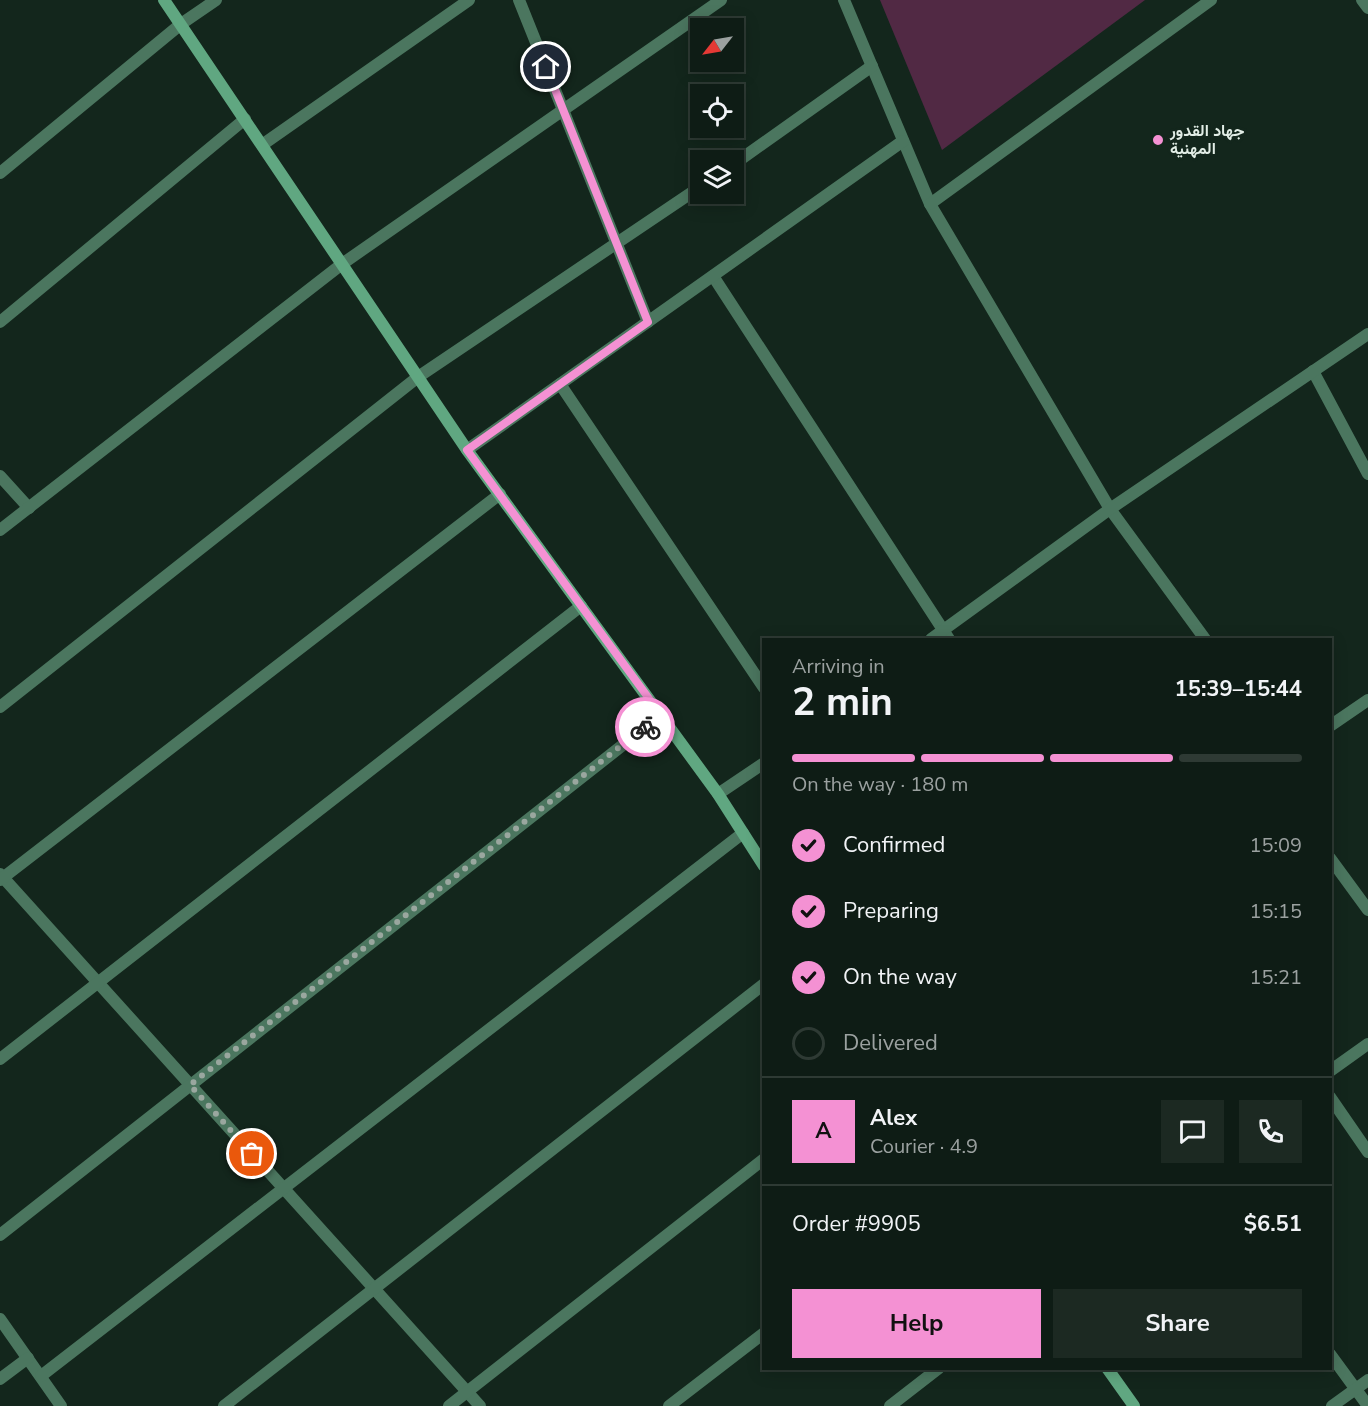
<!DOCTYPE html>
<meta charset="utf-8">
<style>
:root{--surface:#0e1c15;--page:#1c2922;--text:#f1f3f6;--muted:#9ba1a0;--line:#2e3a34;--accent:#f491d3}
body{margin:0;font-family:"Nunito Sans",Vazirmatn,sans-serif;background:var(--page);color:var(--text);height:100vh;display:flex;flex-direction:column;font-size:22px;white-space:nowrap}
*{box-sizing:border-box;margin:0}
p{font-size:20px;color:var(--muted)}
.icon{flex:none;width:33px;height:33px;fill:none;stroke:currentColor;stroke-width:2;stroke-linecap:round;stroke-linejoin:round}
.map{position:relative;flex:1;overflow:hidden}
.drawer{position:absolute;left:762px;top:638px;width:570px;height:732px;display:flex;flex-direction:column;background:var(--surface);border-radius:0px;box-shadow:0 3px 15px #0003,0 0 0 2px var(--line)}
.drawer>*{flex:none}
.needle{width:39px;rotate:239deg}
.controls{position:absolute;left:690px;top:18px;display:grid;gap:12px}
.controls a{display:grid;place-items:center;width:54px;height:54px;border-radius:0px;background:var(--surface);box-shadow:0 3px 15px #0003,0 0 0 2px var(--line);font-size:30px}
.pin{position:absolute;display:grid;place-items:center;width:51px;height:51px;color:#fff;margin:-26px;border:3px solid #fff;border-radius:50%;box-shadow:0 2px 6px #0007}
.courier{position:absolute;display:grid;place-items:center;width:60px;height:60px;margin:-30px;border:4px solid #f491d3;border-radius:50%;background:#fff;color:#222;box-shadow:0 2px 8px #0007}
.overview em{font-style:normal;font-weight:700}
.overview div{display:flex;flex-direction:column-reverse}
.overview{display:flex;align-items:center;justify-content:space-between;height:102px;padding:0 30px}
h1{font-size:39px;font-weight:700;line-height:45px}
.bar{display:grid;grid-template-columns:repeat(4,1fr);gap:9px 6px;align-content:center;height:72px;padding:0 30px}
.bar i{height:8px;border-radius:4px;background:var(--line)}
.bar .active{background:var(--accent)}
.bar p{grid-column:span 4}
.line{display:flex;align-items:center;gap:15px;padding:0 30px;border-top:2px solid var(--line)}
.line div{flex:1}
.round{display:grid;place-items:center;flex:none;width:63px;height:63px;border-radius:0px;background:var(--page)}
ol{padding:0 30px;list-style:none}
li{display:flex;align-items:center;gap:18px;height:66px}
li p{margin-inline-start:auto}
li .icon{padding:6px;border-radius:50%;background:var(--accent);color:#111;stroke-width:4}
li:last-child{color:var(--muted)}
li i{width:33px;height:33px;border:3px solid var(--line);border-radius:50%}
.cta{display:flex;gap:12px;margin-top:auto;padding:12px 30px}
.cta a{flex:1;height:69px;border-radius:0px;background:var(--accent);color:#111;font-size:24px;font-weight:700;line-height:69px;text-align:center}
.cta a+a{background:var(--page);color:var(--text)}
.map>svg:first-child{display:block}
</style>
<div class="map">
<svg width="1368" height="1406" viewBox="0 0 1368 1406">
<rect width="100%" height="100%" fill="#13261c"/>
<!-- park -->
<polygon fill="#512944" points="880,0 1145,0 942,150"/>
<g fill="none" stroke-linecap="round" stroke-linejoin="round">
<!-- street -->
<g stroke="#4b765f" stroke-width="12">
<polyline points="519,0 648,322"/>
<polyline points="844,0 930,204 1110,509 1205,639"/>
<polyline points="1362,0 1368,8"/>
<polyline points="262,145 469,0"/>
<polyline points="734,164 872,66"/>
<polyline points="0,173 181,24 216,0"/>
<polyline points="930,204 1211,0"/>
<polyline points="713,276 949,639"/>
<polyline points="0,322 245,119"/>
<polyline points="1313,371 1368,474"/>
<polyline points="560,384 764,688"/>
<polyline points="467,450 903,141"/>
<polyline points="0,476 29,508"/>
<polyline points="0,530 342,264 721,0"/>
<polyline points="931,639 1110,509 1368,334"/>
<polyline points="0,707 418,377 700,187"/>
<polyline points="1330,726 1368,700"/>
<polyline points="718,794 764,763"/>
<polyline points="1330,858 1368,910"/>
<polyline points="0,874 480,1406"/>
<polyline points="0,880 500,494"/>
<polyline points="0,1059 581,606"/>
<polyline points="1330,1071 1368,1044"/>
<polyline points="1330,1097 1368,1152"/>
<polyline points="0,1235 661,715"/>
<polyline points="0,1319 61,1406"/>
<polyline points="1330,1354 1368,1406"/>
<polyline points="41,1376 743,833"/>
<polyline points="0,1379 28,1358"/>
<polyline points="224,1406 764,984"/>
<polyline points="449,1406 764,1159"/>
<polyline points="669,1406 764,1333"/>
<polyline points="890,1406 939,1368"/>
<polyline points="1332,1406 1368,1380"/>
</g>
<!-- secondary -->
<g stroke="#60a781" stroke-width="12">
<polyline points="164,0 467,450 718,794 764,866"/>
<polyline points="1107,1368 1134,1406"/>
</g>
</g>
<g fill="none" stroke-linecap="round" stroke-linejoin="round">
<!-- done -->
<polyline stroke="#9aa79f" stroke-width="6" stroke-dasharray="0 10.8" points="252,1154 190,1085 645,727"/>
<!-- route -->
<polyline stroke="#f491d3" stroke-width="8" points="546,67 648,322 467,450 661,715 645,727"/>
</g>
<!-- markers -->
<circle fill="#f491d3" stroke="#13261c" stroke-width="2" cx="1158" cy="140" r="6"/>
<g text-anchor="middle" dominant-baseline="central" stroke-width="6" stroke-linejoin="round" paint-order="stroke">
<!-- poi labels -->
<g font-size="16" font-weight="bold" fill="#e2ede6" stroke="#13261c" text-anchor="start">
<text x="1170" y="131">جهاد القدور<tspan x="1170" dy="18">المهنية</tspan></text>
</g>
</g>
</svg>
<div class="controls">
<a><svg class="needle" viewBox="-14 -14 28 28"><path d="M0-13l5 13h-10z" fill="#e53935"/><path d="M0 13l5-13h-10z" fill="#9ba1a0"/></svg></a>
<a><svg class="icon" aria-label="locate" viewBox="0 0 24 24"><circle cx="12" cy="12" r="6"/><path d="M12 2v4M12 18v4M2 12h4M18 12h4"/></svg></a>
<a><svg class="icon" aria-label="layers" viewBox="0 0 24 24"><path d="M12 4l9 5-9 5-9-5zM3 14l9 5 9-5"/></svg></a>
</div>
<div class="pin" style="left:252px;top:1154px;background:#ea580c"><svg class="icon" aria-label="bag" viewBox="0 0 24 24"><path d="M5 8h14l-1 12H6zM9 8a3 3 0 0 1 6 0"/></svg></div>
<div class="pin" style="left:546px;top:67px;background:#1f2937"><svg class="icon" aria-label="home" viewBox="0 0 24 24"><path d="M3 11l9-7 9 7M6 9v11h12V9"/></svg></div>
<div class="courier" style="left:645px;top:727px"><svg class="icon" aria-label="bike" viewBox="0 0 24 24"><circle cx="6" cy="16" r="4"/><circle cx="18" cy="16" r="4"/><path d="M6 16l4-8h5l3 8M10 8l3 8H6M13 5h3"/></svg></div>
<section class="drawer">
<div class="overview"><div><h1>2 min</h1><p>Arriving in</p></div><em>15:39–15:44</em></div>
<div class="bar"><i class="active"></i><i class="active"></i><i class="active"></i><i></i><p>On the way · 180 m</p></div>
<ol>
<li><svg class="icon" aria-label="check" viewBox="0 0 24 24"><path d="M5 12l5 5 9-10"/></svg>Confirmed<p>15:09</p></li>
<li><svg class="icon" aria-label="check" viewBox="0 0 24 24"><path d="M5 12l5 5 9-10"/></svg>Preparing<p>15:15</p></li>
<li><svg class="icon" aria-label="check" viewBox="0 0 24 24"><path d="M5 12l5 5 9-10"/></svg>On the way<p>15:21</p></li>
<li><i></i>Delivered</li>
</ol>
<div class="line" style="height:108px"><b class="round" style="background:var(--accent);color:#111">A</b><div><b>Alex</b><p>Courier · 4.9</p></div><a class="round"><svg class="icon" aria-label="chat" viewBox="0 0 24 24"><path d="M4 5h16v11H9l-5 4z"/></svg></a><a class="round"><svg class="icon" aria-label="phone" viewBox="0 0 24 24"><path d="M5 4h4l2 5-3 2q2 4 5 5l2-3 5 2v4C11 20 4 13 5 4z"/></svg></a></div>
<div class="line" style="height:78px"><div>Order #9905</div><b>$6.51</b></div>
<div class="cta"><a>Help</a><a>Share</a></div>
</section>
</div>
